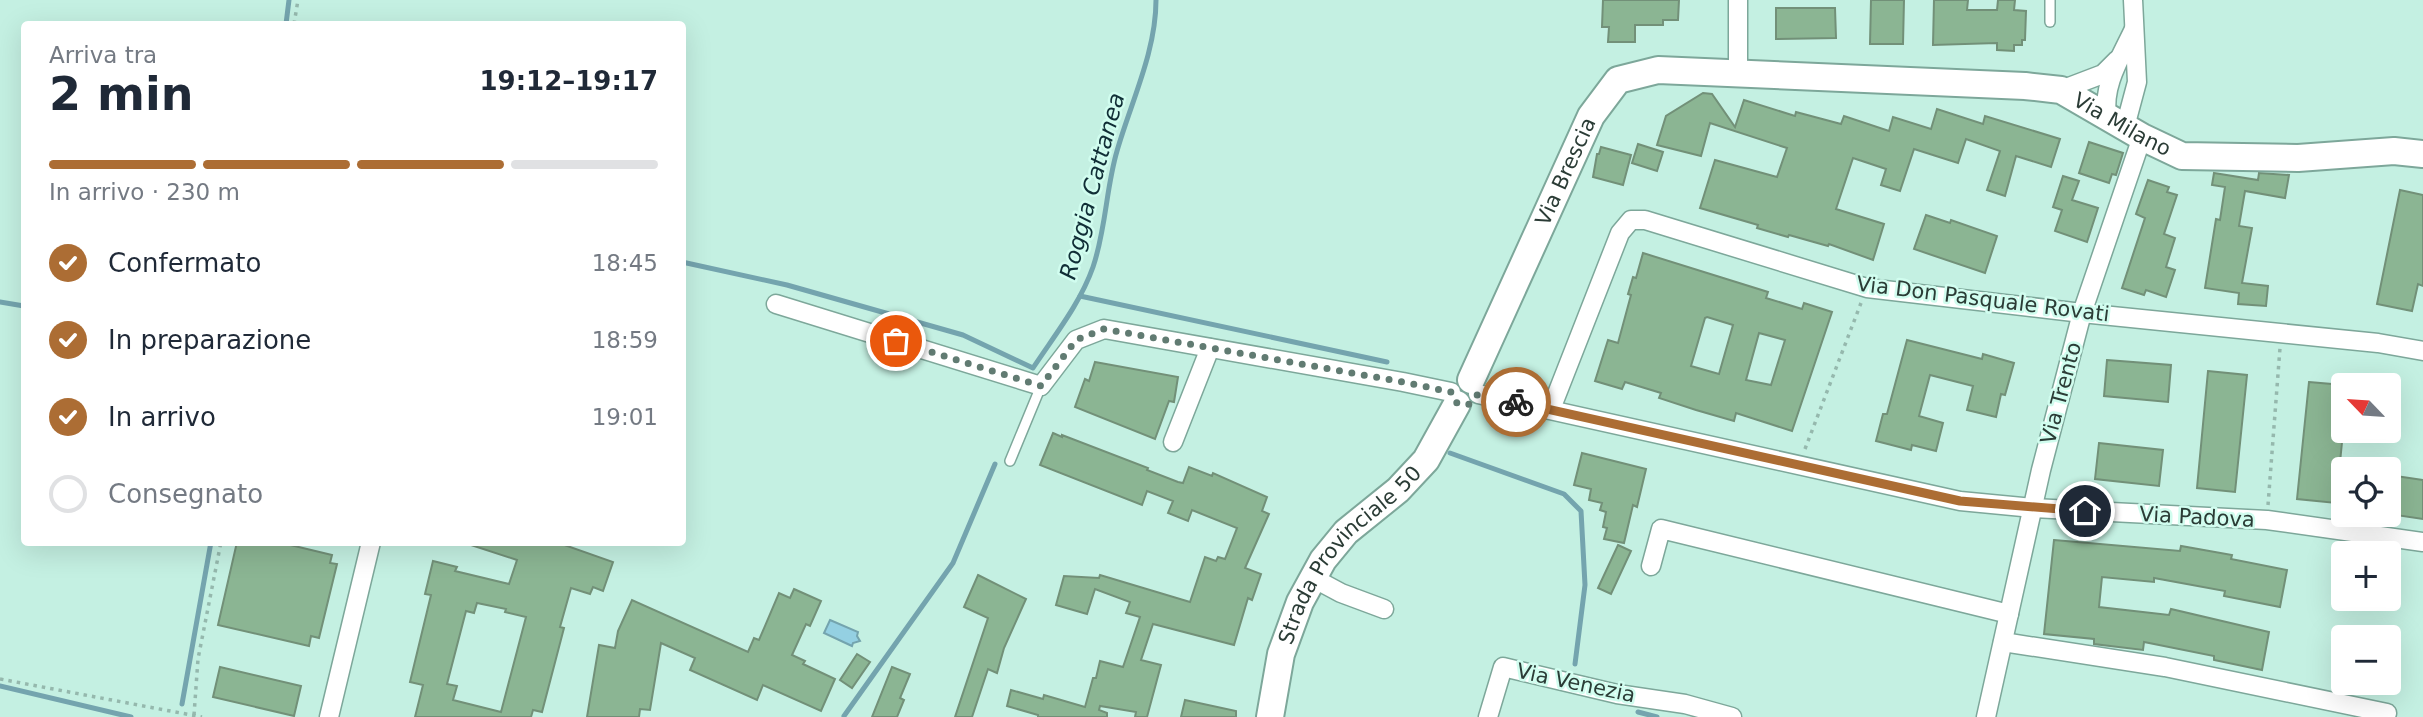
<!DOCTYPE html>
<html lang="it">
<meta charset="utf-8">
<style>
:root{--surface:#fff;--page:#f2f2f3;--text:#1f2937;--muted:#747a83;--line:#e0e1e3;--accent:#ac6d34}
body{margin:0;font-family:"DejaVu Sans",sans-serif;background:var(--page);color:var(--text);height:100vh;display:flex;flex-direction:column;font-size:26px;white-space:nowrap}
*{box-sizing:border-box;margin:0}
p{font-size:23px;color:var(--muted)}
.icon{flex:none;width:38px;height:38px;fill:none;stroke:currentColor;stroke-width:2;stroke-linecap:round;stroke-linejoin:round}
.map{position:relative;flex:1;overflow:hidden}
.side{position:absolute;left:21px;top:21px;width:665px;height:525px;display:flex;flex-direction:column;background:var(--surface);border-radius:7px;box-shadow:0 7px 28px #0002}
.side>*{flex:none}
.needle{width:46px;rotate:295deg}
.controls{position:absolute;left:2331px;top:373px;display:grid;gap:14px}
.controls a{display:grid;place-items:center;width:70px;height:70px;border-radius:7px;background:var(--surface);box-shadow:0 7px 28px #0002;font-size:35px}
.pin{position:absolute;display:grid;place-items:center;width:60px;height:60px;color:#fff;margin:-30px;border:4px solid #fff;border-radius:50%;box-shadow:0 2px 7px #0007}
.courier{position:absolute;display:grid;place-items:center;width:70px;height:70px;margin:-35px;border:5px solid #ac6d34;border-radius:50%;background:#fff;color:#222;box-shadow:0 2px 9px #0007}
.headline em{font-style:normal;font-weight:700}
.headline div{display:flex;flex-direction:column-reverse}
.headline{display:flex;align-items:center;justify-content:space-between;height:119px;padding:0 28px}
h1{font-size:46px;font-weight:700;line-height:52px}
.bar{display:grid;grid-template-columns:repeat(4,1fr);gap:10px 7px;align-content:center;height:84px;padding:0 28px}
.bar i{height:9px;border-radius:5px;background:var(--line)}
.bar .on{background:var(--accent)}
.bar p{grid-column:span 4}
ol{padding:0 28px;list-style:none}
li{display:flex;align-items:center;gap:21px;height:77px}
li p{margin-inline-start:auto}
li .icon{padding:7px;border-radius:50%;background:var(--accent);color:#fff;stroke-width:4}
li:last-child{color:var(--muted)}
li i{width:38px;height:38px;border:4px solid var(--line);border-radius:50%}
.map>svg:first-child{display:block}
</style>
<div class="map">
<svg width="2423" height="717" viewBox="0 0 2423 717">
<rect width="100%" height="100%" fill="#c4f0e2"/>
<!-- water -->
<polygon fill="#94d0e2" stroke="#74a4ae" stroke-width="2" points="830,620 858,632 857,636 860,641 853,643 852,646 824,633"/>
<g fill="none" stroke-linecap="round" stroke-linejoin="round">
<!-- stream -->
<g stroke="#74a4ae" stroke-width="5">
<polyline points="286,24 289,0"/>
<path d="M 682,262 L 787,285 L 963,335 L 1033,368 C 1054,336 1080,304 1093,267 C 1106,229 1106,188 1117,151 C 1131,102 1156,52 1156,0"/>
<polyline points="1080,296 1387,362"/>
<polyline points="0,302 24,306"/>
<polyline points="1450,453 1564,494 1581,511 1585,585 1575,664"/>
<polyline points="0,686 131,717"/>
<polyline points="182,704 211,542"/>
<polyline points="1638,712 1657,717"/>
<polyline points="844,716 953,563 995,464"/>
</g>
</g>
<!-- building -->
<g fill="#8bb593" stroke="#729078" stroke-width="2" fill-rule="evenodd">
<polygon points="1603,0 1679,0 1678,20 1663,20 1663,25 1635,25 1635,42 1608,42 1609,27 1602,27"/>
<polygon points="1871,0 1904,0 1903,44 1870,44"/>
<polygon points="1934,0 1968,0 1967,10 1997,10 1998,0 2015,0 2014,10 2026,11 2025,40 2022,40 2022,45 2014,45 2014,51 1997,50 1997,43 1933,45"/>
<polygon points="1776,8 1835,8 1836,38 1776,39"/>
<polygon points="1703,93 1712,94 1735,127 1744,100 1795,116 1796,112 1841,124 1844,116 1889,131 1893,117 1931,129 1937,109 1983,124 1985,116 2060,139 2051,167 2016,156 2005,196 1987,190 2000,151 1966,139 1958,163 1914,149 1900,191 1881,185 1886,169 1853,158 1836,209 1884,224 1873,260 1829,244 1828,246 1789,235 1788,237 1757,228 1758,225 1700,208 1715,160 1777,177 1787,148 1710,123 1701,156 1657,145 1666,116"/>
<polygon points="2089,142 2123,153 2116,175 2112,174 2109,183 2079,173"/>
<polygon points="1638,144 1663,152 1657,171 1632,163"/>
<polygon points="1601,147 1631,155 1623,185 1593,177 1597,154 1599,154"/>
<polygon points="2214,173 2258,180 2259,173 2289,175 2285,198 2245,191 2239,226 2252,228 2242,283 2268,286 2266,306 2238,304 2239,293 2205,288 2216,219 2220,220 2225,187 2212,185"/>
<polygon points="2063,176 2079,181 2072,200 2098,208 2087,242 2055,231 2062,210 2053,207"/>
<polygon points="2148,180 2169,187 2167,192 2177,195 2164,234 2175,238 2166,267 2175,270 2166,297 2146,290 2144,295 2122,288 2145,218 2136,214"/>
<polygon points="2400,190 2423,195 2423,286 2418,284 2412,311 2377,304"/>
<polygon points="1926,215 1950,223 1951,220 1997,236 1985,273 1914,249"/>
<path d="M 1643,253 L 1768,292 L 1766,298 L 1802,309 L 1804,303 L 1832,312 L 1792,431 L 1736,413 L 1734,421 L 1696,410 L 1659,398 L 1661,393 L 1625,382 L 1622,389 L 1595,381 L 1608,340 L 1618,343 L 1631,295 L 1628,294 L 1633,277 L 1636,278 ZM 1707,317 L 1733,325 L 1719,374 L 1691,366 L 1705,318 ZM 1759,333 L 1785,340 L 1771,385 L 1746,380 Z"/>
<polygon points="1907,340 1982,359 1983,354 2014,363 2005,395 2001,394 1996,417 1967,410 1973,386 1930,375 1919,416 1943,423 1936,451 1912,445 1911,450 1876,441 1883,414 1887,414"/>
<polygon points="2107,360 2171,365 2168,402 2104,396"/>
<polygon points="1095,362 1178,377 1174,402 1169,401 1155,439 1075,407 1085,379 1089,381"/>
<polygon points="2208,371 2247,375 2235,492 2197,488"/>
<polygon points="2309,382 2343,385 2343,432 2336,503 2297,499"/>
<polygon points="1053,433 1062,437 1062,435 1148,468 1147,470 1178,482 1183,483 1189,467 1212,476 1213,473 1267,497 1262,511 1269,514 1245,568 1261,574 1252,600 1248,598 1234,645 1153,624 1141,660 1161,665 1147,717 1135,717 1136,712 1100,706 1099,710 1107,713 1107,717 1038,717 1038,715 1007,706 1011,690 1043,699 1044,695 1085,707 1093,678 1096,678 1100,661 1123,667 1140,617 1126,613 1130,602 1095,589 1087,614 1056,605 1064,576 1099,578 1100,575 1190,602 1205,557 1216,561 1218,557 1225,559 1237,528 1192,510 1188,521 1168,513 1173,501 1147,491 1142,505 1040,465"/>
<polygon points="2099,443 2163,450 2159,486 2095,479"/>
<polygon points="1582,453 1646,469 1637,507 1633,505 1624,543 1604,539 1607,528 1603,527 1606,512 1600,510 1602,503 1589,500 1591,489 1574,485"/>
<polygon points="2389,475 2423,480 2423,519 2389,514"/>
<polygon points="2054,540 2180,551 2181,546 2232,555 2231,559 2287,570 2280,607 2224,596 2225,591 2154,578 2154,582 2102,577 2099,607 2169,615 2171,609 2269,632 2262,670 2214,660 2214,656 2144,642 2143,650 2094,644 2094,639 2044,634"/>
<polygon points="237,542 278,542 332,555 330,563 337,564 319,638 311,636 309,646 218,625"/>
<path d="M 471,542 L 556,542 L 613,562 L 603,591 L 593,587 L 590,594 L 571,588 L 560,627 L 564,628 L 542,712 L 533,710 L 531,717 L 415,717 L 423,685 L 410,682 L 431,595 L 425,594 L 433,561 L 457,567 L 455,571 L 509,584 L 517,560 L 471,545 ZM 477,603 L 506,609 L 505,612 L 526,617 L 501,712 L 453,700 L 457,686 L 447,684 L 466,611 L 474,613 Z"/>
<polygon points="1618,545 1631,551 1611,594 1598,588"/>
<polygon points="978,575 1026,599 1004,648 997,673 988,669 972,717 955,717 988,618 964,607"/>
<polygon points="794,589 821,601 810,626 806,624 792,655 805,661 803,664 835,679 821,711 763,685 757,700 690,670 695,658 661,643 650,710 640,709 639,717 587,717 599,645 615,648 618,631 632,600 748,652 754,638 759,640 779,593 790,598"/>
<polygon points="857,654 870,662 852,688 840,680"/>
<polygon points="220,667 301,686 294,716 213,697"/>
<polygon points="892,667 910,674 900,698 904,700 897,717 872,717"/>
<polygon points="1185,700 1236,711 1236,717 1181,717"/>
</g>
<g fill="none" stroke-linecap="round" stroke-linejoin="round">
<!-- lane casing -->
<g stroke="#7da79a" stroke-width="12">
<g id="lane">
<polyline points="2050,22 2050,0"/>
<polyline points="1010,461 1041,386"/>
</g>
</g>
<!-- street casing -->
<g stroke="#7da79a" stroke-width="21">
<g id="street">
<polyline points="1738,0 1738,72"/>
<polyline points="2061,90 2103,74 2117,60"/>
<path d="M 2107,116 C 2102,85 2121,57 2134,29"/>
<polyline points="2125,127 2137,82 2133,0"/>
<polyline points="776,304 1041,386 1076,340 1104,329 1403,382 1451,392"/>
<polyline points="1478,394 1960,501 2033,508 2267,520 2423,542"/>
<polyline points="1551,409 1620,233 1631,220 1645,220 1867,288 2082,313 2378,343 2423,351"/>
<polyline points="1173,442 1210,348"/>
<polyline points="1651,566 1661,529 2009,614"/>
<polyline points="1313,578 1341,593 1384,609"/>
<polyline points="2003,642 2165,667 2387,713"/>
<polyline points="329,717 371,542"/>
<polyline points="1488,717 1503,667 1617,694 1685,704 1732,717"/>
<polyline points="1986,717 2041,470 2082,313 2142,137"/>
</g>
</g>
<!-- secondary casing -->
<g stroke="#7da79a" stroke-width="30">
<g id="secondary">
<path id="s1" d="M 1471,380 L 1591,116 L 1618,80 L 1658,70 L 2025,86 L 2061,90 L 2142,137 L 2182,156 L 2298,158 L 2394,151 L 2423,154"/>
<path id="s2" d="M 1270,717 L 1281,654 L 1300,602 L 1323,560 L 1346,532 L 1398,490 L 1426,460 L 1457,404"/>
</g>
</g>
<!-- path -->
<g stroke="#95b8ad" stroke-width="3.5" stroke-dasharray="3.5 5" stroke-linecap="butt">
<polyline points="294,24 298,0"/>
<polyline points="1805,449 1861,303"/>
<polyline points="2268,505 2280,348"/>
<polyline points="0,679 202,717"/>
<polyline points="194,715 198,659 221,542"/>
</g>
<!-- lane -->
<use href="#lane" stroke="#fff" stroke-width="9"/>
<!-- street -->
<use href="#street" stroke="#fff" stroke-width="18"/>
<!-- secondary -->
<use href="#secondary" stroke="#fff" stroke-width="26"/>
</g>
<g fill="none" stroke-linecap="round" stroke-linejoin="round">
<!-- done -->
<path stroke="#617b72" stroke-width="7" stroke-dasharray="0 12.6" d="M 896,341 L 1041,386 L 1076,340 L 1104,329 L 1403,382 L 1451,392 C 1453,403 1460,407 1470,404 L 1478,394 L 1516,402"/>
<!-- route -->
<polyline stroke="#ac6d34" stroke-width="9" points="1516,402 1960,501 2085,511"/>
</g>
<g text-anchor="middle" dominant-baseline="central" stroke-width="5" stroke-linejoin="round" paint-order="stroke">
<!-- street labels -->
<g font-size="21" fill="#2b3c36" stroke="#d1fdef">
<text stroke="none"><textPath href="#s1" startOffset="850">Via Milano</textPath></text>
<text stroke="none"><textPath href="#s1" startOffset="229">Via Brescia</textPath></text>
<text transform="translate(1983 299) rotate(7)">Via Don Pasquale Rovati</text>
<text transform="translate(2061 393) rotate(-75)">Via Trento</text>
<text transform="translate(2197 517) rotate(3)">Via Padova</text>
<text stroke="none"><textPath href="#s2" startOffset="187">Strada Provinciale 50</textPath></text>
<text transform="translate(1576 683) rotate(12)">Via Venezia</text>
</g>
<!-- water labels -->
<g font-size="23" font-style="italic" fill="#102e36" stroke="#d1fdef">
<text transform="translate(1092 186) rotate(-75)">Roggia Cattanea</text>
</g>
</g>
</svg>
<div class="controls">
<a><svg class="needle" viewBox="-14 -14 28 28"><path d="M0-13l5 13h-10z" fill="#e53935"/><path d="M0 13l5-13h-10z" fill="#747a83"/></svg></a>
<a><svg class="icon" aria-label="locate" viewBox="0 0 24 24"><circle cx="12" cy="12" r="6"/><path d="M12 2v4M12 18v4M2 12h4M18 12h4"/></svg></a>
<a>+</a>
<a>−</a>
</div>
<div class="pin" style="left:896px;top:341px;background:#ea580c"><svg class="icon" aria-label="bag" viewBox="0 0 24 24"><path d="M5 8h14l-1 12H6zM9 8a3 3 0 0 1 6 0"/></svg></div>
<div class="pin" style="left:2085px;top:511px;background:#1f2937"><svg class="icon" aria-label="home" viewBox="0 0 24 24"><path d="M3 11l9-7 9 7M6 9v11h12V9"/></svg></div>
<div class="courier" style="left:1516px;top:402px"><svg class="icon" aria-label="bike" viewBox="0 0 24 24"><circle cx="6" cy="16" r="4"/><circle cx="18" cy="16" r="4"/><path d="M6 16l4-8h5l3 8M10 8l3 8H6M13 5h3"/></svg></div>
<section class="side">
<div class="headline"><div><h1>2 min</h1><p>Arriva tra</p></div><em>19:12–19:17</em></div>
<div class="bar"><i class="on"></i><i class="on"></i><i class="on"></i><i></i><p>In arrivo · 230 m</p></div>
<ol>
<li><svg class="icon" aria-label="check" viewBox="0 0 24 24"><path d="M5 12l5 5 9-10"/></svg>Confermato<p>18:45</p></li>
<li><svg class="icon" aria-label="check" viewBox="0 0 24 24"><path d="M5 12l5 5 9-10"/></svg>In preparazione<p>18:59</p></li>
<li><svg class="icon" aria-label="check" viewBox="0 0 24 24"><path d="M5 12l5 5 9-10"/></svg>In arrivo<p>19:01</p></li>
<li><i></i>Consegnato</li>
</ol>
</section>
</div>
